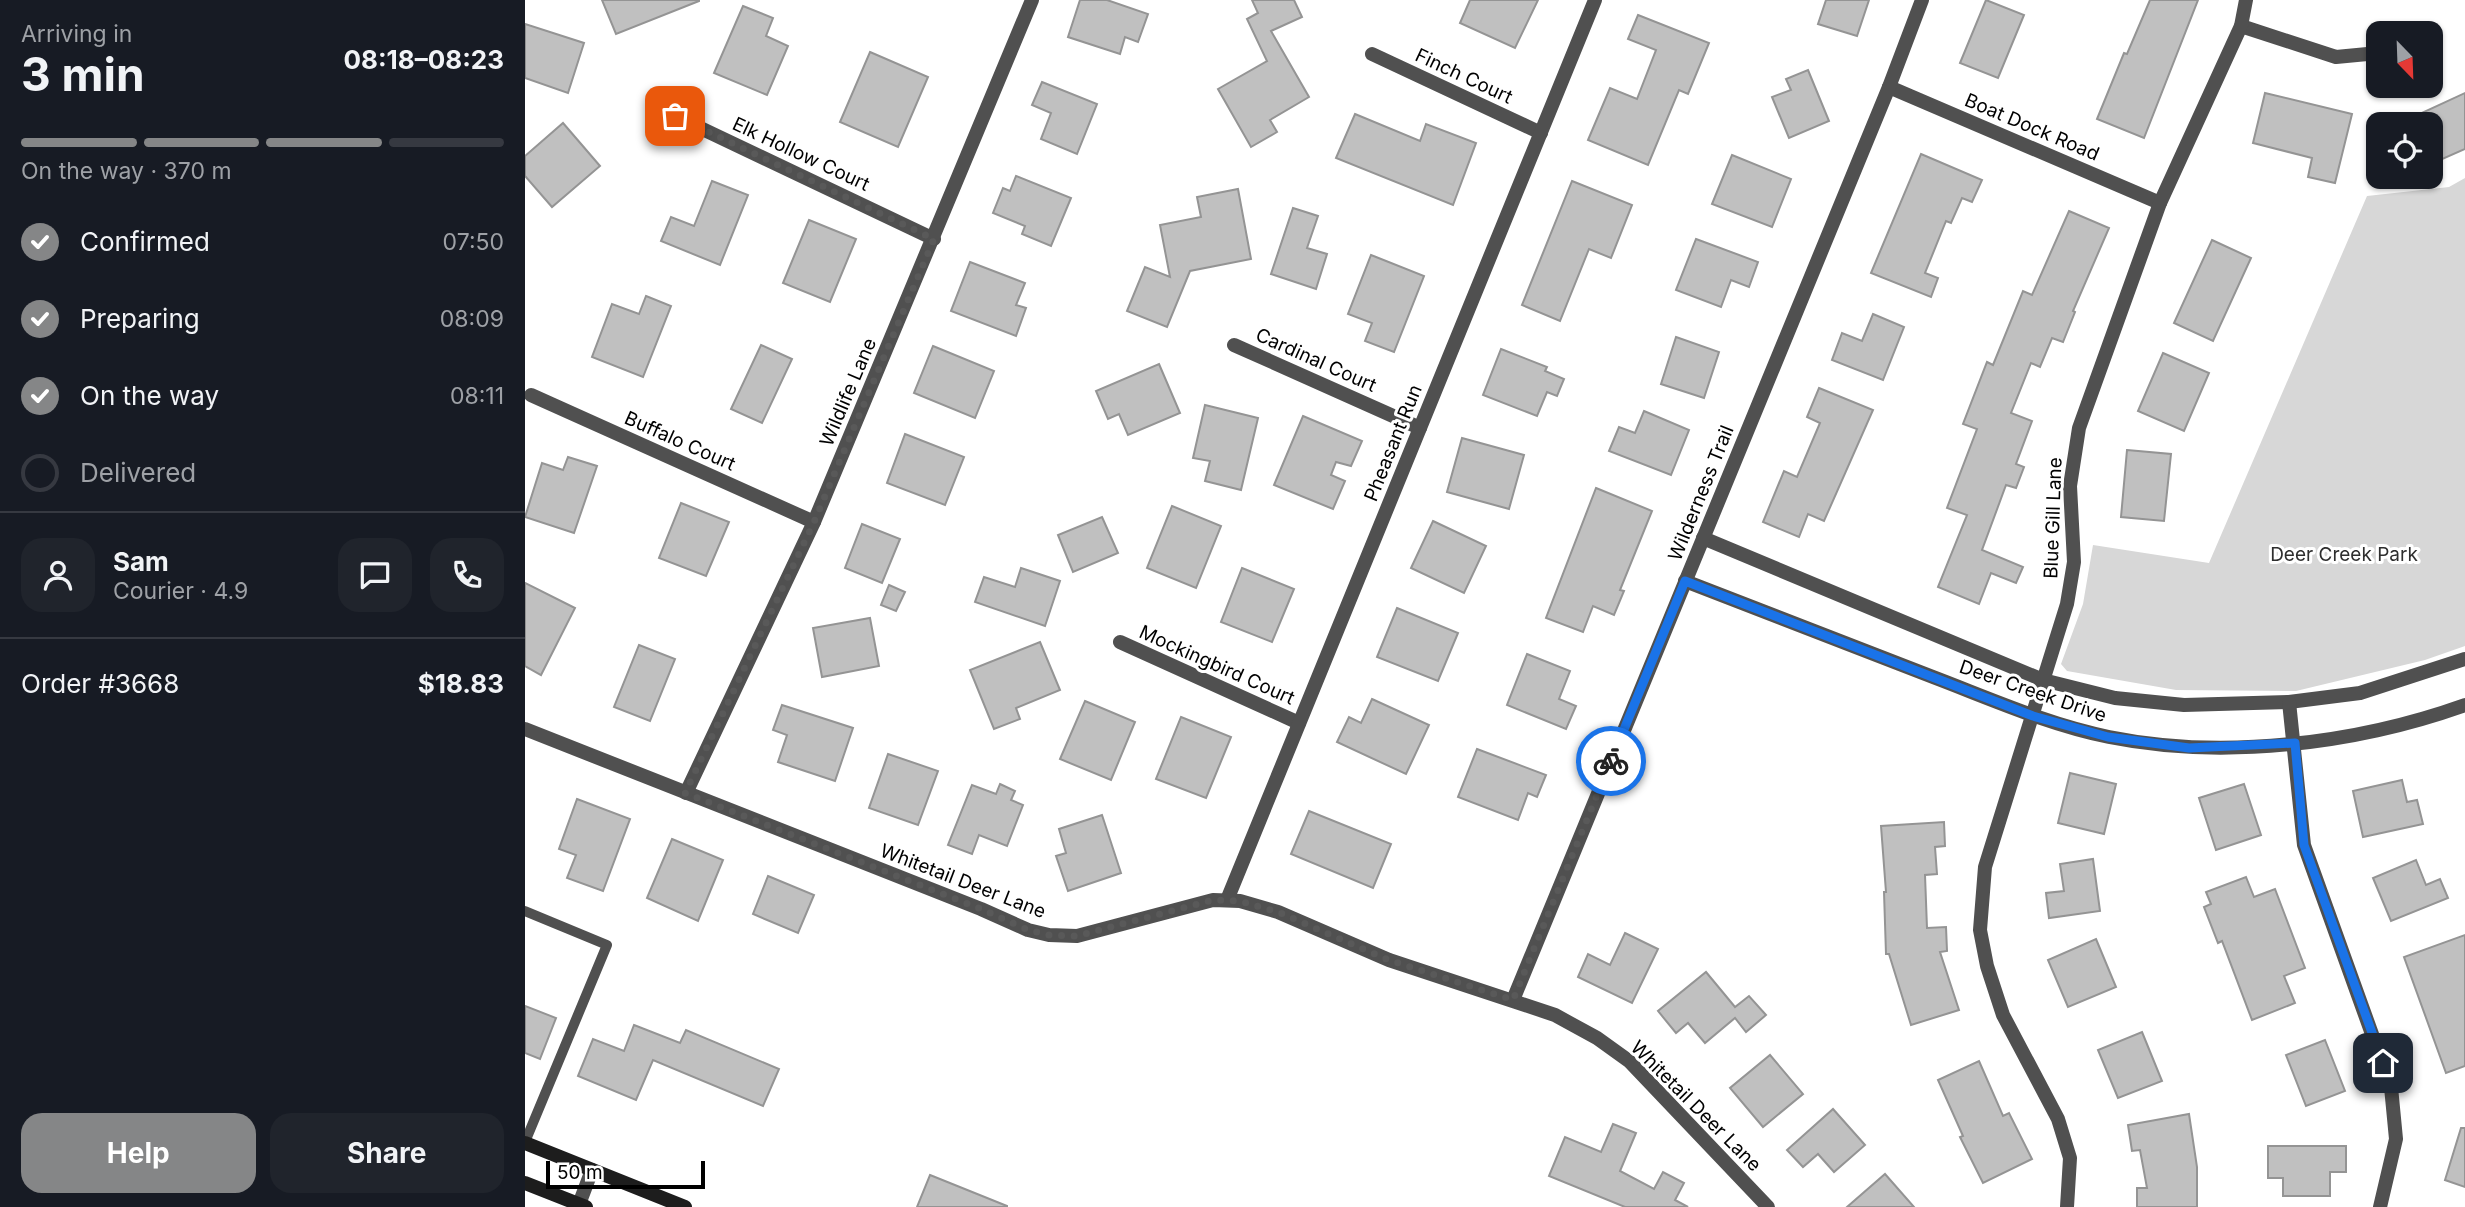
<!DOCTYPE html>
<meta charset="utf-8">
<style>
:root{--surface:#171b24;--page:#20242c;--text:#f1f3f6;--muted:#9ea1a6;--line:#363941;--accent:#858687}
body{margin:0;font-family:Inter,sans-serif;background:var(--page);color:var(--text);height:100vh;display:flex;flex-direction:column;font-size:26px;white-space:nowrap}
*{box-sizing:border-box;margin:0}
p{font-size:23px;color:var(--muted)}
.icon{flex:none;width:38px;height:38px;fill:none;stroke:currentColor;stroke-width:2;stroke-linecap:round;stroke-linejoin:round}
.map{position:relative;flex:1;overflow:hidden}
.drawer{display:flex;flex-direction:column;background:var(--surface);width:525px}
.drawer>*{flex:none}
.needle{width:46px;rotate:157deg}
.controls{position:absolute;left:1841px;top:21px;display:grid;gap:14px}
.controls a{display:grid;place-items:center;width:77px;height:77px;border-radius:14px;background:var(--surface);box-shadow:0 2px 5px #0004;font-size:35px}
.scale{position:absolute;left:21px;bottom:18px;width:159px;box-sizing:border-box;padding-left:7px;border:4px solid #000;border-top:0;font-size:19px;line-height:24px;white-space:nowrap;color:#000;-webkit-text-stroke:5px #fff;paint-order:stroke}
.pin{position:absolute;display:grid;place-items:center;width:60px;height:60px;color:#fff;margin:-30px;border-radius:14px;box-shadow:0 4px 10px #0006}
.courier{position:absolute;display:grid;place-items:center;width:70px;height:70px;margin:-35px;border:5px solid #1a73e8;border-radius:50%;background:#fff;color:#222;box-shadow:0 2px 9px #0007}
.overview em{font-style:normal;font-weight:700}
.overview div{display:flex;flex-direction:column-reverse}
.overview{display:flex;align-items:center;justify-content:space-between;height:119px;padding:0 21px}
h1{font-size:46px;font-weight:700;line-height:52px}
.bar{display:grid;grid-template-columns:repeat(4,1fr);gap:10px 7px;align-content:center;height:84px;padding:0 21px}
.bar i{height:9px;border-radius:5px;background:var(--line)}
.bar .selected{background:var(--accent)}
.bar p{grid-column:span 4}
.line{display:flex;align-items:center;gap:18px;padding:0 21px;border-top:2px solid var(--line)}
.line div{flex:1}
.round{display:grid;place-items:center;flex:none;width:74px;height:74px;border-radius:21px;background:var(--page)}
ol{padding:0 21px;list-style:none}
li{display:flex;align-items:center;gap:21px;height:77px}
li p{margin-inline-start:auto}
li .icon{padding:7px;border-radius:50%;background:var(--accent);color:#fff;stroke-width:4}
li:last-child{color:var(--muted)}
li i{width:38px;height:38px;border:4px solid var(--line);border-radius:50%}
.cta{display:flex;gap:14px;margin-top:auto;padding:14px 21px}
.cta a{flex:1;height:80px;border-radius:21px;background:var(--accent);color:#fff;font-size:28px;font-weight:700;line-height:80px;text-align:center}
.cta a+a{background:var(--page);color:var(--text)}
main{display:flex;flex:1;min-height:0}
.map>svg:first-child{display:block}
</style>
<main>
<section class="drawer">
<div class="overview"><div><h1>3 min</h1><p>Arriving in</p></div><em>08:18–08:23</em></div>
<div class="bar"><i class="selected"></i><i class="selected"></i><i class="selected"></i><i></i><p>On the way · 370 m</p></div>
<ol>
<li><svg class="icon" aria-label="check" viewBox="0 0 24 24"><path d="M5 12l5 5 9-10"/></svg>Confirmed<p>07:50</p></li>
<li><svg class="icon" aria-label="check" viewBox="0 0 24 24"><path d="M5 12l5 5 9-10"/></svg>Preparing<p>08:09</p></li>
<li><svg class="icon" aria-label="check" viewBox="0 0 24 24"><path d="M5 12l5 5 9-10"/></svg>On the way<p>08:11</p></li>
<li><i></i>Delivered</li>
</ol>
<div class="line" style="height:126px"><a class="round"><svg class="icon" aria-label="person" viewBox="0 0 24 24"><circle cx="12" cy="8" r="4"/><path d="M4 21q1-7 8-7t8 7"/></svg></a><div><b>Sam</b><p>Courier · 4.9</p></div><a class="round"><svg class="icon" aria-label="chat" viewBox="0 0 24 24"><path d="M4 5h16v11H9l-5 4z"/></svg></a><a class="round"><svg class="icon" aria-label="phone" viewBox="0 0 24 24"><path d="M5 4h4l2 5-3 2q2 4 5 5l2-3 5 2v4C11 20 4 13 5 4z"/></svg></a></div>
<div class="line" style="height:91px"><div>Order #3668</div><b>$18.83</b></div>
<div class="cta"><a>Help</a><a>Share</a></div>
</section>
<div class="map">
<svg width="1940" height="1207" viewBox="0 0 1940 1207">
<rect width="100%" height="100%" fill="#fff"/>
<!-- green -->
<polygon fill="#d7d7d7" points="1940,178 1940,646 1900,660 1771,691 1651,690 1542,671 1536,664 1558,604 1568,545 1684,563 1842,196 1924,187"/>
<!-- building -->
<g fill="#c0c0c0" stroke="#949494" stroke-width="2">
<polygon points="77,0 174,0 174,1 91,34"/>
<polygon points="555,0 582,0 623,14 613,42 600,37 595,54 543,37"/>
<polygon points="727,0 769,0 777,17 746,31 784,97 745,120 752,132 726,147 693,89 742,61 722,19 733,13"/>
<polygon points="945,0 1013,0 990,48 935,23"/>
<polygon points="1301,0 1344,0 1332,36 1293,24"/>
<polygon points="1461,0 1499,15 1473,78 1435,63"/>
<polygon points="1625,0 1673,0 1619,138 1572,119 1599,53 1602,54"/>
<polygon points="218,6 248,18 241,36 263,46 242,95 189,73"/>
<polygon points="1113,15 1184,43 1163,94 1154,90 1123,165 1063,140 1085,88 1112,99 1131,50 1103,39"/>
<polygon points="0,24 59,43 43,93 0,78"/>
<polygon points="345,52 403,77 373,147 315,122"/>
<polygon points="1283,70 1304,121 1264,138 1247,97 1266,90 1261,79"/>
<polygon points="517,82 572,104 552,154 516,139 526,113 507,105"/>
<polygon points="1740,93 1827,114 1810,183 1783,177 1787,158 1728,143"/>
<polygon points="1940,93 1940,149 1906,164 1906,124 1873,124"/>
<polygon points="830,114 895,141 901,124 951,143 928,205 811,158"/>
<polygon points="38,123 75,166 27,207 0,176 0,156"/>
<polygon points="1396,154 1457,180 1447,202 1437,198 1426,223 1421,221 1400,273 1413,278 1406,297 1346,273"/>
<polygon points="1207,155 1266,179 1247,227 1187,204"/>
<polygon points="491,176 546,198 526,246 497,234 500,226 468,213 478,188 485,191"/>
<polygon points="187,181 223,195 195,265 136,241 146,217 169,226"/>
<polygon points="1047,181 1107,205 1086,258 1064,249 1035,321 997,305"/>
<polygon points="713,189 726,259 665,271 642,327 602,311 620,267 645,277 635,225 676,217 672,197"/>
<polygon points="768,208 793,216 782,248 802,254 791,289 746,274"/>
<polygon points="1544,211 1584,228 1548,311 1550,312 1538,342 1527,338 1515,367 1506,363 1486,413 1507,421 1491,464 1499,467 1491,488 1481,485 1457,550 1498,567 1491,583 1466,573 1454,604 1413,587 1442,515 1422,508 1452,429 1438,424 1462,362 1468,365 1498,291 1507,295"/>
<polygon points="284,220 331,239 305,302 258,283"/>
<polygon points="1171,239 1233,262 1224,287 1206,280 1196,307 1151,290"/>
<polygon points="1687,240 1726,258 1688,341 1649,323"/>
<polygon points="846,255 899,276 869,352 840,341 847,323 823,314"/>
<polygon points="445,262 500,283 491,305 501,308 491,336 426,311"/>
<polygon points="121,296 146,306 118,377 67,357 87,304 114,314"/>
<polygon points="1348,314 1379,327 1358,380 1307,360 1317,333 1337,341"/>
<polygon points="1151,337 1194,352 1179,398 1136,384"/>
<polygon points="236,345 267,359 237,423 206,409"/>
<polygon points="408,346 469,371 450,418 389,393"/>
<polygon points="976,349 1022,367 1020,371 1039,379 1032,396 1022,392 1012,416 958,395"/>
<polygon points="1638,353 1684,373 1659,431 1613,411"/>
<polygon points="634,364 655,413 603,435 594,414 583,419 571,391"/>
<polygon points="1294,388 1348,410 1299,521 1283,514 1274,537 1238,522 1259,471 1272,477 1295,423 1282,417"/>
<polygon points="680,405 733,418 716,490 680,481 685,461 668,458"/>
<polygon points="1119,411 1164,430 1146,475 1084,451 1094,427 1110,433"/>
<polygon points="778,416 837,441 826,466 811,462 806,475 820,481 808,509 749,485"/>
<polygon points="380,434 439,457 420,505 362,483"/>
<polygon points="937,438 999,455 984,509 922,492"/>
<polygon points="1602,450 1646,454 1639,521 1596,517"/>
<polygon points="43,457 72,466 49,533 0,517 17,463 38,470"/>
<polygon points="1071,488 1127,511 1095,590 1099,591 1089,615 1068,606 1058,632 1021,618"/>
<polygon points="156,503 204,522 181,576 134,558"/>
<polygon points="647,506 696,526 671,588 622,568"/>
<polygon points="577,517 593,553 548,572 533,535"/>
<polygon points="908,521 961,546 939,593 886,568"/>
<polygon points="337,524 375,539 357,583 320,568"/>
<polygon points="496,568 535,581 520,626 450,602 459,577 490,587"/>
<polygon points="717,568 769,589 747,642 696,622"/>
<polygon points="0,583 50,608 16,675 0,666"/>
<polygon points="364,585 380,592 371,611 356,605"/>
<polygon points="872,608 933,633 913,681 852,657"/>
<polygon points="345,618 354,666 297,677 288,628"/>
<polygon points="515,642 535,690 491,708 495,719 469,729 445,670"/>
<polygon points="114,645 150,659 125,721 89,707"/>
<polygon points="1002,654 1045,671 1034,699 1051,706 1041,729 982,705"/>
<polygon points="847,699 904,725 881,774 812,742 824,717 836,723"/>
<polygon points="560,701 610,722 586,780 535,759"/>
<polygon points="257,705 328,728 310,781 253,762 262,735 248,730"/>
<polygon points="656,717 706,737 681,798 631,779"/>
<polygon points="952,749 1021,775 1012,797 1003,793 993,820 933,797"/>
<polygon points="363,754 413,771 393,825 344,808"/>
<polygon points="1545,773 1591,784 1579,834 1533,823"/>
<polygon points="1877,780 1882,802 1892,800 1898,824 1838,837 1828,791"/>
<polygon points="475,784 490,791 486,800 498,805 482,846 454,835 447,854 423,845 447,785 471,794"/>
<polygon points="1719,784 1736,835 1691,850 1674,798"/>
<polygon points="52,799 105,819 78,891 42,878 51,855 34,849"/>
<polygon points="784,811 866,844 848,888 766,854"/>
<polygon points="577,815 596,873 543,891 531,856 541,853 534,829"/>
<polygon points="1419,822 1420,846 1410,847 1412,874 1400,875 1402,928 1421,927 1422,951 1415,952 1434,1010 1386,1025 1364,954 1361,954 1359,892 1361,892 1356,826"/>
<polygon points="147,839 198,860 173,921 122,898"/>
<polygon points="1568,859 1575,911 1524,918 1521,893 1539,891 1535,864"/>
<polygon points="1891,860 1901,885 1915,879 1923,898 1866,921 1848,878"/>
<polygon points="243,876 289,895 273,933 228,914"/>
<polygon points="1721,877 1729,897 1750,889 1780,968 1759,976 1770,1003 1727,1020 1697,941 1693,943 1679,907 1686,904 1681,892"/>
<polygon points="1100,933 1133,949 1107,1003 1053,977 1063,954 1085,965"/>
<polygon points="1940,935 1940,1066 1921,1073 1879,957"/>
<polygon points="1571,939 1591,987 1543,1007 1523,960"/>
<polygon points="1181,972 1210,1007 1224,996 1241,1015 1221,1032 1210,1018 1180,1043 1163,1023 1151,1033 1133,1011"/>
<polygon points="0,1006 31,1018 15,1059 0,1053"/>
<polygon points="109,1025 155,1043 161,1030 254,1069 238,1106 128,1060 111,1100 53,1076 68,1039 99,1051"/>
<polygon points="1617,1032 1637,1081 1593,1098 1573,1050"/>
<polygon points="1800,1040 1820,1091 1781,1106 1761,1055"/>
<polygon points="1245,1055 1278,1094 1238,1127 1205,1088"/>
<polygon points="1454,1061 1478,1116 1484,1113 1507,1159 1458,1183 1435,1137 1438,1136 1413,1080"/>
<polygon points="1308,1109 1340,1145 1309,1172 1293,1154 1278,1167 1262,1150"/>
<polygon points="1664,1114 1672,1167 1672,1207 1612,1207 1612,1188 1622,1188 1615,1150 1607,1151 1603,1125"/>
<polygon points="1088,1124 1111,1133 1095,1171 1129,1189 1138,1172 1159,1183 1150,1200 1163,1207 1100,1207 1024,1176 1040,1137 1076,1152"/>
<polygon points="1936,1128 1940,1128 1940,1187 1920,1180"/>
<polygon points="1743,1146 1821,1146 1821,1172 1805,1172 1805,1196 1758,1196 1758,1178 1743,1178"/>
<polygon points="1360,1174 1389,1207 1322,1207"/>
<polygon points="405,1175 482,1206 482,1207 392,1207"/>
</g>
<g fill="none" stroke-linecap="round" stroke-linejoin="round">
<!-- service -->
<polyline stroke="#505050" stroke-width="10" points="0,911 82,945 0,1142"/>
<!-- minor -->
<g stroke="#505050" stroke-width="14">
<polyline points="1716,26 1811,57 1853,53"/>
<polyline points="847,54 1016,133"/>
<polyline points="1364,87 1635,203"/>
<polyline points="127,105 409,239"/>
<polyline points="709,345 895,428"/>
<polyline points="6,395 289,522"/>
<polyline points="1178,538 1518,680 1590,698 1659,705 1764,702 1835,693 1940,659"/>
<path d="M 1160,581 C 1243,613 1326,645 1408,677 C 1466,699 1524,725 1584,737 C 1698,760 1831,744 1940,705"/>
<polyline points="595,642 774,723"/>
<polyline points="1764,702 1779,845 1866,1087 1871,1139 1855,1207"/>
<polyline points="0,729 456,909 503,930 524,935 552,936 688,900 715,901 753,912 864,960 1030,1015 1072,1038 1104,1061 1243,1207"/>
<polyline points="161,793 289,522 507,0"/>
<polyline points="702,900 1070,0"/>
<polyline points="988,1000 1364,87 1397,0"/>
<polyline points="53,1207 67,1170"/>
<polyline points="1542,1207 1545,1158 1533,1119 1478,1015 1462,966 1455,930 1460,867 1542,604 1549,562 1545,486 1554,428 1635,203 1716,26 1721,0"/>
</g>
<!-- secondary -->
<g stroke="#1d1d1d" stroke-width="14">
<polyline points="0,1143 160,1207"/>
<polyline points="0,1183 61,1207"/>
</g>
</g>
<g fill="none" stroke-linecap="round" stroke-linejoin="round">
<!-- done -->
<polyline stroke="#595959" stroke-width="7" stroke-dasharray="0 12.6" points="150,116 409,239 289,522 160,793 456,909 503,930 524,935 552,936 688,900 715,901 753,912 864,960 988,1000 1086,761"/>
<!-- route -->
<polyline stroke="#1a73e8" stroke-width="9" points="1086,761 1160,581 1508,716 1583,737 1664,748 1770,743 1779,845 1858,1063"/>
</g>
<g text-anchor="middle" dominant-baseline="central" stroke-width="6" stroke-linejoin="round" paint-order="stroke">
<!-- street labels -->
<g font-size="19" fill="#000" stroke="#fff">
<text transform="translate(939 76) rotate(25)">Finch Court</text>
<text transform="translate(1507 127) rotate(23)">Boat Dock Road</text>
<text transform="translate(276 154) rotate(25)">Elk Hollow Court</text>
<text transform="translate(791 360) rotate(24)">Cardinal Court</text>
<text transform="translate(323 392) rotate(-67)">Wildlife Lane</text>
<text transform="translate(155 441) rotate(24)">Buffalo Court</text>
<text transform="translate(868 443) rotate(-68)">Pheasant Run</text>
<text transform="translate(1176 493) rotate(-68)">Wilderness Trail</text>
<text transform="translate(1528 518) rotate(-88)">Blue Gill Lane</text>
<text transform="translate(692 665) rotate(24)">Mockingbird Court</text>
<text transform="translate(1508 691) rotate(19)">Deer Creek Drive</text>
<text transform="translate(438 881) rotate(21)">Whitetail Deer Lane</text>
<text transform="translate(1171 1106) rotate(45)">Whitetail Deer Lane</text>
</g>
<!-- park labels -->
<g font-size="19" fill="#2e2e2e" stroke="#fff">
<text x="1819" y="554">Deer Creek Park</text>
</g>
</g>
</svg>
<div class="controls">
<a><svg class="needle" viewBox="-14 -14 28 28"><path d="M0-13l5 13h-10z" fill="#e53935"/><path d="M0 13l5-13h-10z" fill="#9ea1a6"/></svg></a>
<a><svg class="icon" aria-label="locate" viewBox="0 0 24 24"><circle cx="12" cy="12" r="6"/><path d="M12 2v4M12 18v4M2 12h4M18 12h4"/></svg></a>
</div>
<div class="scale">50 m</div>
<div class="pin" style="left:150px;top:116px;background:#ea580c"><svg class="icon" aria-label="bag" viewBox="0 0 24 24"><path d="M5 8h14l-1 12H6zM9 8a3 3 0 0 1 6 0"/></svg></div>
<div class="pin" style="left:1858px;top:1063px;background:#1f2937"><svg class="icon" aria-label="home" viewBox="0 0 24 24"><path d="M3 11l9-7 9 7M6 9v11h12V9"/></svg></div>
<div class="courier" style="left:1086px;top:761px"><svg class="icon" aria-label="bike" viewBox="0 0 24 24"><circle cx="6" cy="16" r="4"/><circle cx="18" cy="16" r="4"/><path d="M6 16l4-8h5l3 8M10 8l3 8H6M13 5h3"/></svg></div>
</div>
</main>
